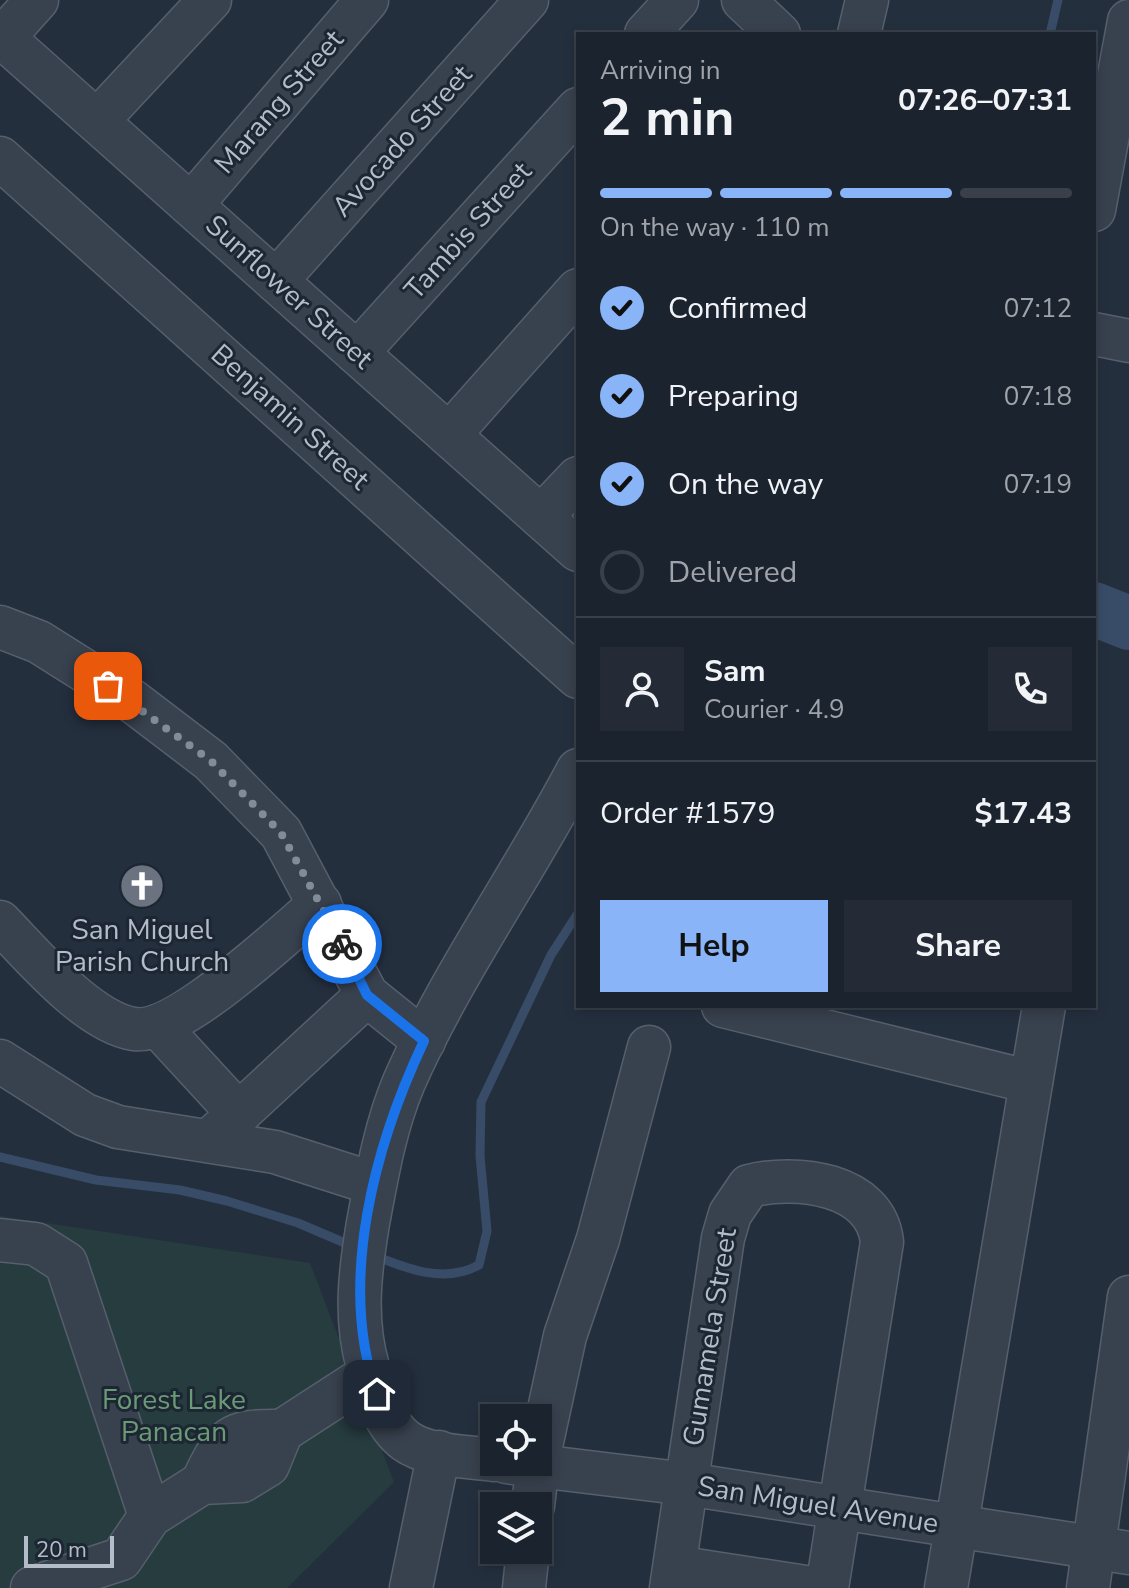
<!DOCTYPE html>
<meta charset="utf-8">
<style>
:root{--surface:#1b232e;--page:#242b36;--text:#f1f3f6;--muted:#a0a4aa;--line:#39404a;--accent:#8ab4f8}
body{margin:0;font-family:"Nunito Sans",sans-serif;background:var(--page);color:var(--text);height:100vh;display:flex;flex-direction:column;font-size:30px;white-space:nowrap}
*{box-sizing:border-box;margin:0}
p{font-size:26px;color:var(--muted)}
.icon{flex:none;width:44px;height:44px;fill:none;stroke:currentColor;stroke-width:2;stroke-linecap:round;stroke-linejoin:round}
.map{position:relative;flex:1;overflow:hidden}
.drawer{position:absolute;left:576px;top:32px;width:520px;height:976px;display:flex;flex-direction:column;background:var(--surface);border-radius:0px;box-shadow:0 4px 12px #0003,0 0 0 2px var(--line)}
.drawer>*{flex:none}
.controls{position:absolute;left:480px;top:1404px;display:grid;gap:16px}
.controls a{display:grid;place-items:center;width:72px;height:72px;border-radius:0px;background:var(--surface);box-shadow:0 4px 12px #0003,0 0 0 2px var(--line);font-size:40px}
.scale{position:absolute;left:24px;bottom:20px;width:90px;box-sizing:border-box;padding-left:8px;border:4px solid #b4bcc9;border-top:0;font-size:22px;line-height:28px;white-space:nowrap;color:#b4bcc9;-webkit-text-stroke:6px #1d2633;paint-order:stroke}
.pin{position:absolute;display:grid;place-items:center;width:68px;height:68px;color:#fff;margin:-34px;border-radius:16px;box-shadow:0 4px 12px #0006}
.courier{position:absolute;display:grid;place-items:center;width:80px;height:80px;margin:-40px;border:6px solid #1a73e8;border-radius:50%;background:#fff;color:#222;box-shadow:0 2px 10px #0007}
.overview em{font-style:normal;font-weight:700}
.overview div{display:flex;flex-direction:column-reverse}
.overview{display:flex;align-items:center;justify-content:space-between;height:136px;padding:0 24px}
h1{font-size:52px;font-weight:700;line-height:60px}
.bar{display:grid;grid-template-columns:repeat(4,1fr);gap:12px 8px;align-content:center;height:96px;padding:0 24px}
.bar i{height:10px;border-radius:6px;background:var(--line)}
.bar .selected{background:var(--accent)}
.bar p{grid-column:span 4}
.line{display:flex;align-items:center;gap:20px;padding:0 24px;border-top:2px solid var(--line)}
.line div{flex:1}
.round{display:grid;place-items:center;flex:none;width:84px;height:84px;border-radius:0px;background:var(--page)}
ol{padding:0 24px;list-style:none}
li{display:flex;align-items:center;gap:24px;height:88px}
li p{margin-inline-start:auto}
li .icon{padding:8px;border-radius:50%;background:var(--accent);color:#111;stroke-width:4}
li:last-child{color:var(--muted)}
li i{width:44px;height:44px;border:4px solid var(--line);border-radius:50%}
.primary-button{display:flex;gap:16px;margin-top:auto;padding:16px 24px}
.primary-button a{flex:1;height:92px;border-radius:0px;background:var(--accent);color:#111;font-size:32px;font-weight:700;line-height:92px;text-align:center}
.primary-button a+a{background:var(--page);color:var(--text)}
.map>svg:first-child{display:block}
</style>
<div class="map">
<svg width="1129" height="1588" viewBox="0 0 1129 1588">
<rect width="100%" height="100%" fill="#242f3e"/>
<!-- green -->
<polygon fill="#263c3f" points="0,1216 310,1263 394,1482 287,1588 0,1588"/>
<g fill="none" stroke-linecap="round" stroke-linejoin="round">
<!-- stream -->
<g stroke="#394c67" stroke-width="9">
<polyline points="1050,34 1058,0"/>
<polyline points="0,1157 96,1180 180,1190 227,1201 298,1223 352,1246"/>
<path d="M 373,1255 C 407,1269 445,1284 479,1265 L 487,1231 L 480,1156 L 481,1102 L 551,955 L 578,913"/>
</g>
<!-- river -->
<polyline stroke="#394c67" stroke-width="54" points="1094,609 1129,623"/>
<!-- minor casing -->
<g stroke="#565f6c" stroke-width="45">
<g id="minor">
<polyline points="743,0 779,34"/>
<polyline points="646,34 677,0"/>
<polyline points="859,34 867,0"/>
<polyline points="0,35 578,550"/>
<polyline points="3,38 37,0"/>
<polyline points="97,121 210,0"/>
<polyline points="0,158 578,677"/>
<polyline points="191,205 367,0"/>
<polyline points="1094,210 1129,21"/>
<polyline points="276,281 527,0"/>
<polyline points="1094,334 1129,341"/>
<polyline points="357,353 578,109"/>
<polyline points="449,435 578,290"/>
<polyline points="541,517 578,478"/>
<polyline points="0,627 39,642 131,700 211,761 281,833 367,995 424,1041"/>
<path d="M 0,922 C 31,954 88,1022 134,1029 C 178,1036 284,934 320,904"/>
<polyline points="723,1006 1031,1082"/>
<polyline points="158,1026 239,1114"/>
<polyline points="0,1061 85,1115 118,1127 275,1152 375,1184"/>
<polyline points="210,1140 367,995"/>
<polyline points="0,1240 36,1244 66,1263 150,1516"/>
<path d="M 494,1460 C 467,1456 428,1457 406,1441 C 383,1424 375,1392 368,1367 C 354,1319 360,1271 368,1223 C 377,1175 385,1127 404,1082 C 452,973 523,875 578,770"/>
<polyline points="538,1460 565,1336 598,1239 649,1047"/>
<polyline points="506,1462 687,1484 1129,1553"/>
<path d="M 202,1483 C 224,1436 230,1430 282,1431"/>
<polyline points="533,1506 538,1462"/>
<polyline points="675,1567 812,1588"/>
<polyline points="32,1588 121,1559 150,1516 202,1483 242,1481 268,1465 282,1431 370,1374"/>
<polyline points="411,1588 439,1452"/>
<polyline points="524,1588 528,1550"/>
<path d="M 671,1588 L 723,1238 L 730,1214 L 749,1186 C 796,1174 876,1183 882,1242 L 827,1588"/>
<polyline points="946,1588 1044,1006"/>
<polyline points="1088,1588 1129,1297"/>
</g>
</g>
<!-- minor -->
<use href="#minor" stroke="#38414e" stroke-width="42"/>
</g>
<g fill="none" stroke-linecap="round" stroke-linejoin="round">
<!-- done -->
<polyline stroke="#828b98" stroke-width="8" stroke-dasharray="0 14.4" points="108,686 211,761 281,833 342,944"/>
<!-- route -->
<path stroke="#1a73e8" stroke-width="10" d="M 342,944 L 367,995 L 424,1041 C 375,1145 337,1282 377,1394"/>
</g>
<!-- icons -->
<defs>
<g id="church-disc" transform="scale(2.3)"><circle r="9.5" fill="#6b7280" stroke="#1d2633"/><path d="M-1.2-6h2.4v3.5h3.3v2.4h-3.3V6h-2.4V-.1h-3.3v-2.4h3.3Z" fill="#fff"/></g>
</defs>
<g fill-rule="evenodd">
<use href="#church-disc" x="142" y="886"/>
</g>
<g text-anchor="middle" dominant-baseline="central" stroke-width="6" stroke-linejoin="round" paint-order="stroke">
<!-- street labels -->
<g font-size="28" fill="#b4bcc9" stroke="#1d2633">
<text transform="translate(279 102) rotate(-49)">Marang Street</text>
<text transform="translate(402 141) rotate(-48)">Avocado Street</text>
<text transform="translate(468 231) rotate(-48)">Tambis Street</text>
<text transform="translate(289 292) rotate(42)">Sunflower Street</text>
<text transform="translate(290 417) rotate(42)">Benjamin Street</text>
<text transform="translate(710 1337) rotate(-81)">Gumamela Street</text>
<text transform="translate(818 1505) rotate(9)">San Miguel Avenue</text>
</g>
<!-- poi labels -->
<g font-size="28" fill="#b4bcc9" stroke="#1d2633">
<text x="142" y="930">San Miguel<tspan x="142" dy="32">Parish Church</tspan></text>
</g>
<!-- park labels -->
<g font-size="28" fill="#6b9a76" stroke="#1d2633">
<text x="174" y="1400">Forest Lake<tspan x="174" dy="32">Panacan</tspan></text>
</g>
</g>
</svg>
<div class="controls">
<a><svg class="icon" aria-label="locate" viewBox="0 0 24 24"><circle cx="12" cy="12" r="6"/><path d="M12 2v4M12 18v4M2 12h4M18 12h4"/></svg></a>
<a><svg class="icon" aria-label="layers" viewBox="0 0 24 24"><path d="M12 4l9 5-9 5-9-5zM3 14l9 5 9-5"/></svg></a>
</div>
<div class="scale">20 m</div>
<div class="pin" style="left:108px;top:686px;background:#ea580c"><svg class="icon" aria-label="bag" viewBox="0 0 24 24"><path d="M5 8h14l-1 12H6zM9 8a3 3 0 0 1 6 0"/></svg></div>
<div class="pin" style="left:377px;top:1394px;background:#1f2937"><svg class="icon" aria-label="home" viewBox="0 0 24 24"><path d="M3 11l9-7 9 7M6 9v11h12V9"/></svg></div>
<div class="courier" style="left:342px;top:944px"><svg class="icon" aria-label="bike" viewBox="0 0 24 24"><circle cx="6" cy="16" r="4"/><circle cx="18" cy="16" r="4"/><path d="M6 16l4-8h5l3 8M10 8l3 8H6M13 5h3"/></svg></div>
<section class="drawer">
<div class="overview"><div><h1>2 min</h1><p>Arriving in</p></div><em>07:26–07:31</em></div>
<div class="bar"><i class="selected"></i><i class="selected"></i><i class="selected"></i><i></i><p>On the way · 110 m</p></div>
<ol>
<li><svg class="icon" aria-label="check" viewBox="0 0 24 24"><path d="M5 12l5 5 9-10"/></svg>Confirmed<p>07:12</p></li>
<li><svg class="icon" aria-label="check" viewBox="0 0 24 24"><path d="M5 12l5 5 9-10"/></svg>Preparing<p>07:18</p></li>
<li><svg class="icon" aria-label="check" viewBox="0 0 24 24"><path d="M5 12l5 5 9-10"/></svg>On the way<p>07:19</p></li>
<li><i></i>Delivered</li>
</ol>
<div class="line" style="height:144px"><a class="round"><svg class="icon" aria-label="person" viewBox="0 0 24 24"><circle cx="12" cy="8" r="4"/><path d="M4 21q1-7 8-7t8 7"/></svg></a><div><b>Sam</b><p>Courier · 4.9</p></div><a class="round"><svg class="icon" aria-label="phone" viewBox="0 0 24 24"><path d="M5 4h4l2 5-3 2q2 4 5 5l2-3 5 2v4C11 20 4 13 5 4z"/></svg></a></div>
<div class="line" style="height:104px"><div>Order #1579</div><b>$17.43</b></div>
<div class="primary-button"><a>Help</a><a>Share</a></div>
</section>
</div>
